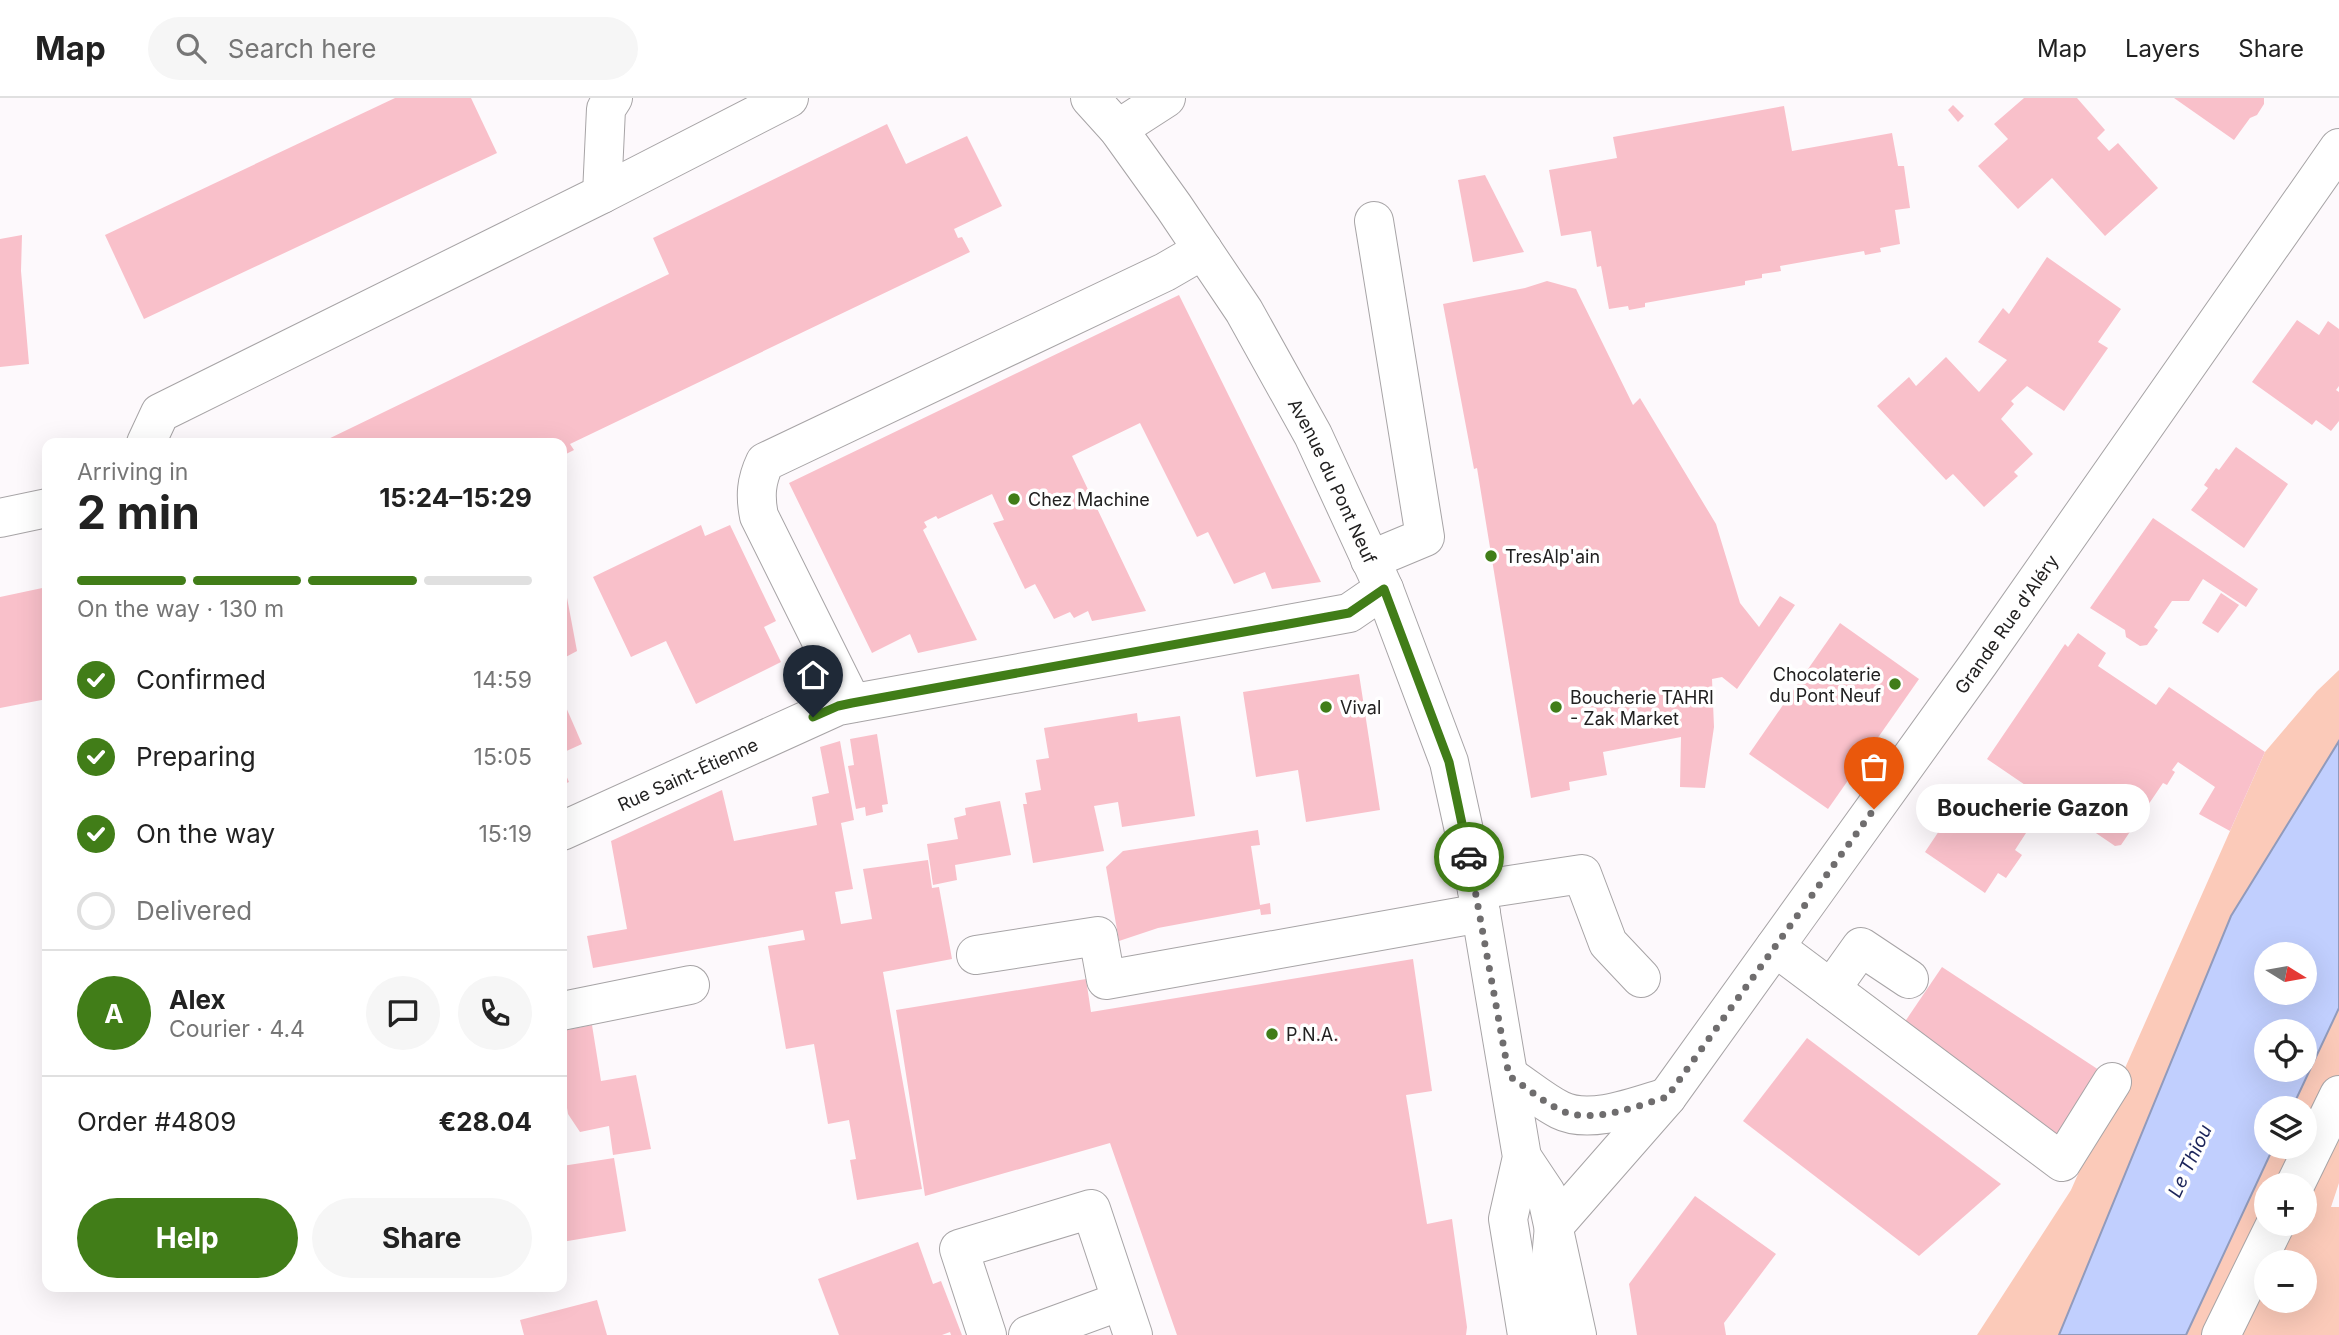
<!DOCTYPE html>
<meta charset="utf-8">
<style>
:root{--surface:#fff;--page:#f6f6f6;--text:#222;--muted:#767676;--line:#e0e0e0;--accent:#417d18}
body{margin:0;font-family:Inter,sans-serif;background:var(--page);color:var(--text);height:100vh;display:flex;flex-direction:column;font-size:26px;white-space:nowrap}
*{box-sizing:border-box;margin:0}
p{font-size:23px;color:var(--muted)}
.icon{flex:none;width:38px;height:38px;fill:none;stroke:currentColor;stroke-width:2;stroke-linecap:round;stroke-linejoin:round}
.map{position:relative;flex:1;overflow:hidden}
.sheet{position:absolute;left:42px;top:340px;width:525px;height:854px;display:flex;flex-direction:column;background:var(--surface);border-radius:14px;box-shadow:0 7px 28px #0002}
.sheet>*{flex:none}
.needle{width:46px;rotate:101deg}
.buttons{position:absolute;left:2254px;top:844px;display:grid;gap:14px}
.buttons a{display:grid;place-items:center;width:63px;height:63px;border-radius:50%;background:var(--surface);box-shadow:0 7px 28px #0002;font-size:35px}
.pin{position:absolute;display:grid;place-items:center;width:60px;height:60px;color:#fff;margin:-72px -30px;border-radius:50% 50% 50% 0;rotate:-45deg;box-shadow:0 0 7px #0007}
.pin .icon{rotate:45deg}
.courier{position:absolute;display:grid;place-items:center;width:70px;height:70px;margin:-35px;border:5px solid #417d18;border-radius:50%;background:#fff;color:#222;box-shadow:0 2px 9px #0007}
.bubble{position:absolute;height:49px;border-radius:24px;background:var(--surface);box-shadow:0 7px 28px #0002;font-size:23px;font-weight:700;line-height:49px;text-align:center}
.headline em{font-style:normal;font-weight:700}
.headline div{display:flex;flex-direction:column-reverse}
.headline{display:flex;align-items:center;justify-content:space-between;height:119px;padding:0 35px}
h1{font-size:46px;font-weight:700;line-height:52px}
.bar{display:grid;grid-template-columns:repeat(4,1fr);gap:10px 7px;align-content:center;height:84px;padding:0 35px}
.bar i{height:9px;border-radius:5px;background:var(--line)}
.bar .selected{background:var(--accent)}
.bar p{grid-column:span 4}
.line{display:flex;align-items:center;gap:18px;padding:0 35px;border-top:2px solid var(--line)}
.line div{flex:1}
.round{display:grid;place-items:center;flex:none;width:74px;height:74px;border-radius:37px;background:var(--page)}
ol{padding:0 35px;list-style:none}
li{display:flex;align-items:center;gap:21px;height:77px}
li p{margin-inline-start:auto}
li .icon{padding:7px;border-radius:50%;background:var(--accent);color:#fff;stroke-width:4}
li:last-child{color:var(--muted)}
li i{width:38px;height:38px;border:4px solid var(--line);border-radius:50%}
.cta{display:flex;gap:14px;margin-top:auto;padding:14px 35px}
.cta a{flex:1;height:80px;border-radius:42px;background:var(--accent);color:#fff;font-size:28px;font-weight:700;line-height:80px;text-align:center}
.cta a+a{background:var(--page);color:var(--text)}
header{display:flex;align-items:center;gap:42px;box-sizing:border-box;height:98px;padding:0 35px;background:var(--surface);border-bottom:2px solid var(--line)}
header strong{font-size:33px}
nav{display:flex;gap:38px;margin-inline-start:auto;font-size:24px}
.search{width:490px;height:63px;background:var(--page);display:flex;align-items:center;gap:18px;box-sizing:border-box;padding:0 24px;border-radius:38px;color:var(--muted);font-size:26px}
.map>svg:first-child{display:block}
</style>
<header>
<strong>Map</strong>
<div class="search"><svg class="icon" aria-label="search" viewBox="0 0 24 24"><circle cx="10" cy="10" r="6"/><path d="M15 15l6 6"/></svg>Search here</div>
<nav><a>Map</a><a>Layers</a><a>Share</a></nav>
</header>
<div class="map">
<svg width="2339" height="1237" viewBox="0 0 2339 1237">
<rect width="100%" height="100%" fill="#fdf9fc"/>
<!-- green -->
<g fill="#fbcab9" fill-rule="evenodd">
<polygon points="2339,572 2339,643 2231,818 2059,1237 1977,1237 2071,1092 2265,654 2317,593"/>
<path d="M 2339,908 L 2339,1085 L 2331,1109 L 2339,1109 L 2339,1237 L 2185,1237 L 2274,1048 L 2305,1048 L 2305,1010 L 2292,1010 ZM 2266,1087 L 2305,1087 L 2305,1125 L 2266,1125 ZM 2266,1164 L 2305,1164 L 2305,1202 L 2266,1202 Z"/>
</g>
<!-- water -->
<path fill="#c1cffe" stroke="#919bbc" stroke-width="2" fill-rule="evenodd" d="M 2339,643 L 2339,910 L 2292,1010 L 2266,1010 L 2266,1048 L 2274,1048 L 2186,1237 L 2059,1237 L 2231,818 ZM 2266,856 L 2305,856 L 2305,894 L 2266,894 ZM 2266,933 L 2305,933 L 2305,971 L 2266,971 Z"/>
<!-- building -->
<g fill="#f9c0ca">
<polygon points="395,0 471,0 497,55 144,221 105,137"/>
<polygon points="2024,0 2077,0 2105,32 2097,40 2109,53 2118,45 2158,90 2105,138 2052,80 2018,111 1978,68 2008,41 1994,26"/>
<polygon points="2174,0 2264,0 2264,6 2257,17 2250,20 2234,42"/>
<polygon points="1953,7 1964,18 1958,24 1948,12"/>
<polygon points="1784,8 1792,53 1892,35 1898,68 1904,68 1910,110 1895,112 1900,146 1880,150 1881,154 1865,157 1864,153 1780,168 1781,173 1762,176 1762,180 1745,183 1745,187 1645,205 1645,209 1629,212 1628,208 1609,211 1601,168 1597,169 1591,133 1561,138 1549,72 1617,60 1613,39"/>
<polygon points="887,26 906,66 967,38 1002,108 954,131 958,140 962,139 970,154 570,346 574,352 562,358 562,345 320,345 669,176 653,140"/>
<polygon points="1485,77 1524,154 1473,164 1458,82"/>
<polygon points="22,137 21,173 29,266 0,269 0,141"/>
<polygon points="2047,159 2121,211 2098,244 2108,250 2064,313 2027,288 2011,303 2014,306 2001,321 2033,356 2014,374 2018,378 1984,409 1953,376 1946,382 1877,308 1909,279 1916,288 1946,259 1979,294 2007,262 1978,244 2003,210 2009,216"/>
<polygon points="1547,183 1576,191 1633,307 1640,300 1716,426 1740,505 1759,529 1780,498 1795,507 1737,591 1722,579 1712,581 1714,629 1705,690 1680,689 1681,639 1603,654 1607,677 1569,684 1570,692 1531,700 1477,370 1474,371 1443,206 1525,190"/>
<polygon points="1179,197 1321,484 1272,491 1265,474 1234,486 1208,434 1197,439 1140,325 1072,358 1146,513 1092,523 1088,513 1074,520 1070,514 1054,521 1035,486 1025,491 993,425 1004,422 992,396 938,421 936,418 924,424 927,429 923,432 977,542 918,555 910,536 872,555 789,385"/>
<polygon points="2297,222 2319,237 2328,223 2339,231 2339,288 2336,292 2339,294 2339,323 2331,333 2316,322 2312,327 2252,284"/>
<polygon points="2236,349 2288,386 2244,450 2191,412 2208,390 2204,387 2216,370 2219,372"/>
<polygon points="2153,420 2258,491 2246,509 2203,481 2189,503 2172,503 2154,529 2158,532 2147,547 2140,548 2126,539 2125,532 2090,510"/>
<polygon points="701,427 705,438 730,427 776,523 764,529 781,564 696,606 666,543 631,559 593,479"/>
<polygon points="562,473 577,553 562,561"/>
<polygon points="47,489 47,601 0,610 0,499"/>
<polygon points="2221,495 2239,507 2218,535 2202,525"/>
<polygon points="1840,525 1919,581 1828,711 1749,656"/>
<polygon points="2078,535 2106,555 2098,568 2156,607 2169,589 2265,654 2230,733 2199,716 2215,689 2178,664 2172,672 2175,674 2167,687 2163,685 2121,747 2115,748 1987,661 2065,546 2068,549"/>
<polygon points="1359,576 1380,712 1306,724 1298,672 1256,679 1243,594"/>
<polygon points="562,600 582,646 562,655"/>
<polygon points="1137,615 1138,624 1180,618 1195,718 1122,729 1118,704 1094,708 1104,753 1033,765 1023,706 1027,706 1025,695 1041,692 1036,662 1049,660 1044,630"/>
<polygon points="877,636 888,706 882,707 883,714 866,718 865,709 856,711 848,668 854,667 850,641"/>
<polygon points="840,643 854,722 841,725 853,791 835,794 841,826 872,821 863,771 928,762 932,790 939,789 952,861 883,874 922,1091 857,1102 850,1062 856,1061 849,1022 828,1026 814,946 786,951 768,848 805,842 803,832 593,870 587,838 627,831 611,743 722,692 734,743 817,727 812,699 829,695 820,649"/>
<polygon points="562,668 569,684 562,687"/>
<polygon points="1965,694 2026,735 2015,752 2022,757 2006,780 1998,775 1985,795 1925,754"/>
<polygon points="1000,703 1011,757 955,767 957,782 933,787 927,746 958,741 954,720 966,717 965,710"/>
<polygon points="1258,732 1260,747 1251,748 1260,807 1270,805 1271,816 1261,817 1260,811 1158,830 1119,843 1106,769 1123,753"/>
<polygon points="1413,861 1432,993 1406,997 1427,1126 1452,1121 1467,1229 1466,1237 1177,1237 1110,1045 925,1098 896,912 1086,881 1091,914"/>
<polygon points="1942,869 2099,972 2055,1039 1902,928"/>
<polygon points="592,927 601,983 636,977 651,1051 613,1057 609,1028 580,1034 568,1016 562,979 562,933"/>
<polygon points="1807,940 2001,1086 1919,1158 1743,1023"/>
<polygon points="614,1060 626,1133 562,1144 562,1068"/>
<polygon points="1695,1098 1776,1156 1724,1225 1726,1237 1637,1237 1629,1186"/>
<polygon points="918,1144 933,1186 941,1183 962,1237 951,1237 950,1234 942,1237 839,1237 818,1181"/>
<polygon points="597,1202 607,1237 524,1237 520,1222"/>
</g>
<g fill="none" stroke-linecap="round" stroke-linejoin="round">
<!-- minor casing -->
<g stroke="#a7a4a6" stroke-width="40">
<g id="minor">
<polyline points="1118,31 1166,0"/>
<polyline points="602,96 789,0"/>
<polyline points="146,345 160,315 602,96 606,11 613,0"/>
<polyline points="0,420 47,410"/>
<polyline points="1370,462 1425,439 1374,123"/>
<path d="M 852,605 L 759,418 C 755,398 756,383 765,364 L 1165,174 L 1203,152"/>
<path id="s1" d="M 562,733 L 838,608 L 1349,515 L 1384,491"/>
<polyline points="1477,792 1582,776 1608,845 1641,880"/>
<polyline points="1775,849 2062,1064 2112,984"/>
<polyline points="976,857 1098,838 1106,882 1481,815"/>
<polyline points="1831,891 1861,849 1909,881"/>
<polyline points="562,913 690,887"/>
<path d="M 1509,978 C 1526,989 1542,1003 1560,1012 C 1590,1027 1637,1008 1667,999"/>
<polyline points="2295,1087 2339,997"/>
<polyline points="987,1237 959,1151 1091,1111 1133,1237"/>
<polyline points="1028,1237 1121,1203"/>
<path id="s2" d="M 1544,1237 L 1554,1128 L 1667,999 L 1979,565 L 2339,50"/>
<polyline points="2221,1237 2276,1125"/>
</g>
</g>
<!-- major casing -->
<g stroke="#a7a4a6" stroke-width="40">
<g id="major">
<path id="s3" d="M 1090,0 L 1118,31 L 1174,109 L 1244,213 L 1313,337 L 1384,491 L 1449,664 L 1477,792 L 1522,1059 L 1508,1121 L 1527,1237"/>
<polyline points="1522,1059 1546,1095 1577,1237"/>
</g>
</g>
<!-- minor -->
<use href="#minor" stroke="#fff" stroke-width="38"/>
<!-- major -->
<use href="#major" stroke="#fff" stroke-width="38"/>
</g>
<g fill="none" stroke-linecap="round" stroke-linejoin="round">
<!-- done -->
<path stroke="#6f6d6e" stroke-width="7" stroke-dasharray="0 12.6" d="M 1469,759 L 1509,978 C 1526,989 1542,1003 1560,1012 C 1590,1027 1637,1008 1667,999 L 1874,711"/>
<!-- route -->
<polyline stroke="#417d18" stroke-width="9" points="813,619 838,608 852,605 1349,515 1384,491 1449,664 1469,759"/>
</g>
<!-- markers -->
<g fill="#417d18" stroke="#fff" stroke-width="2.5">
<circle cx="1014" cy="401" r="7"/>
<circle cx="1491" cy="458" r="7"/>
<circle cx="1895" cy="586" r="7"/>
<circle cx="1326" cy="609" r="7"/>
<circle cx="1556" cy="609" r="7"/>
<circle cx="1272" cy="936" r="7"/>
</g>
<g text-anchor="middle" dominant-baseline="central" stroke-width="7" stroke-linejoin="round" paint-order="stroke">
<!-- street labels -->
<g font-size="18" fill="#222121" stroke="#fff">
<text stroke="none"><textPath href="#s3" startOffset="455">Avenue du Pont Neuf</textPath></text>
<text stroke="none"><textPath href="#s2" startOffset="863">Grande Rue d'Aléry</textPath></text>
<text stroke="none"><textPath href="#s1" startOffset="138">Rue Saint-Étienne</textPath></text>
</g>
<!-- poi labels -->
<g font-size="18" fill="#222121" stroke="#fff" text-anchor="start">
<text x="1028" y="401">Chez Machine</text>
<text x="1505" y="458">TresAlp'ain</text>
<text x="1881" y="576" text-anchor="end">Chocolaterie<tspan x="1881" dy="21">du Pont Neuf</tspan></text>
<text x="1570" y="599">Boucherie TAHRI<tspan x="1570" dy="21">- Zak Market</tspan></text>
<text x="1340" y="609">Vival</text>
<text x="1286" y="936">P.N.A.</text>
</g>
<!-- water labels -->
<g font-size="19" font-style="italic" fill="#1c255b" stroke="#fff">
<text transform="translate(2190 1063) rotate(-65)">Le Thiou</text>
</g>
</g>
</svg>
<div class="buttons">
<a><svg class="needle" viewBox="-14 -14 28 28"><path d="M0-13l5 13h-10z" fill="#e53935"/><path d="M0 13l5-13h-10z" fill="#767676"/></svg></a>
<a><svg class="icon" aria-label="locate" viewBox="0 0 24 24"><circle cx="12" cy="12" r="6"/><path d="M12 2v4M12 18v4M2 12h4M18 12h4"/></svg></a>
<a><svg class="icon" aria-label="layers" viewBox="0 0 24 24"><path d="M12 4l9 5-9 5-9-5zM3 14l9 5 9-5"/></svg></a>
<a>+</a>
<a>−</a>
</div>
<div class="pin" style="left:1874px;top:711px;background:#ea580c"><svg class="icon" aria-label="bag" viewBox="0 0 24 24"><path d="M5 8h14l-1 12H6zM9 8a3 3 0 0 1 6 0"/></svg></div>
<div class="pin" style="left:813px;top:619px;background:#1f2937"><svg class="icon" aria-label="home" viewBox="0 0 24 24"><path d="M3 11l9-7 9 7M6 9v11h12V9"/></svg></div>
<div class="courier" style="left:1469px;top:759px"><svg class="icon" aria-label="car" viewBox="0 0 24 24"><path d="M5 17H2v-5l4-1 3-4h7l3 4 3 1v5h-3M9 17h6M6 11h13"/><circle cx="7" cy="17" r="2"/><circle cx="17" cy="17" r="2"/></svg></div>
<div class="bubble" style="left:1916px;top:686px;width:234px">Boucherie Gazon</div>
<section class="sheet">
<div class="headline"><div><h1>2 min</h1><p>Arriving in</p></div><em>15:24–15:29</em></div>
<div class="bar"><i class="selected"></i><i class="selected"></i><i class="selected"></i><i></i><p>On the way · 130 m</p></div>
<ol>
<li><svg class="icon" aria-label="check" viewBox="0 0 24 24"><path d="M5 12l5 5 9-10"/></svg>Confirmed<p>14:59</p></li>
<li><svg class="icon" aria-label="check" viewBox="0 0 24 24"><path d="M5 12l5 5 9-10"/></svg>Preparing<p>15:05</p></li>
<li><svg class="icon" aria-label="check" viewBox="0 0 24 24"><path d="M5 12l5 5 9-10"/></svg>On the way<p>15:19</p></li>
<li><i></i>Delivered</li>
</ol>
<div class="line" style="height:126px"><b class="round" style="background:var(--accent);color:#fff">A</b><div><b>Alex</b><p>Courier · 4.4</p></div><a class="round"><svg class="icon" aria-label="chat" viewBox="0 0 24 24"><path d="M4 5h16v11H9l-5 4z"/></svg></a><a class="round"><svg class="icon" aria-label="phone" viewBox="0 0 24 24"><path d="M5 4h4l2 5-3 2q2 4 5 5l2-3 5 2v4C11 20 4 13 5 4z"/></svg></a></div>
<div class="line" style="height:91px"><div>Order #4809</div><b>€28.04</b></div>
<div class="cta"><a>Help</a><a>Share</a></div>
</section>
</div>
